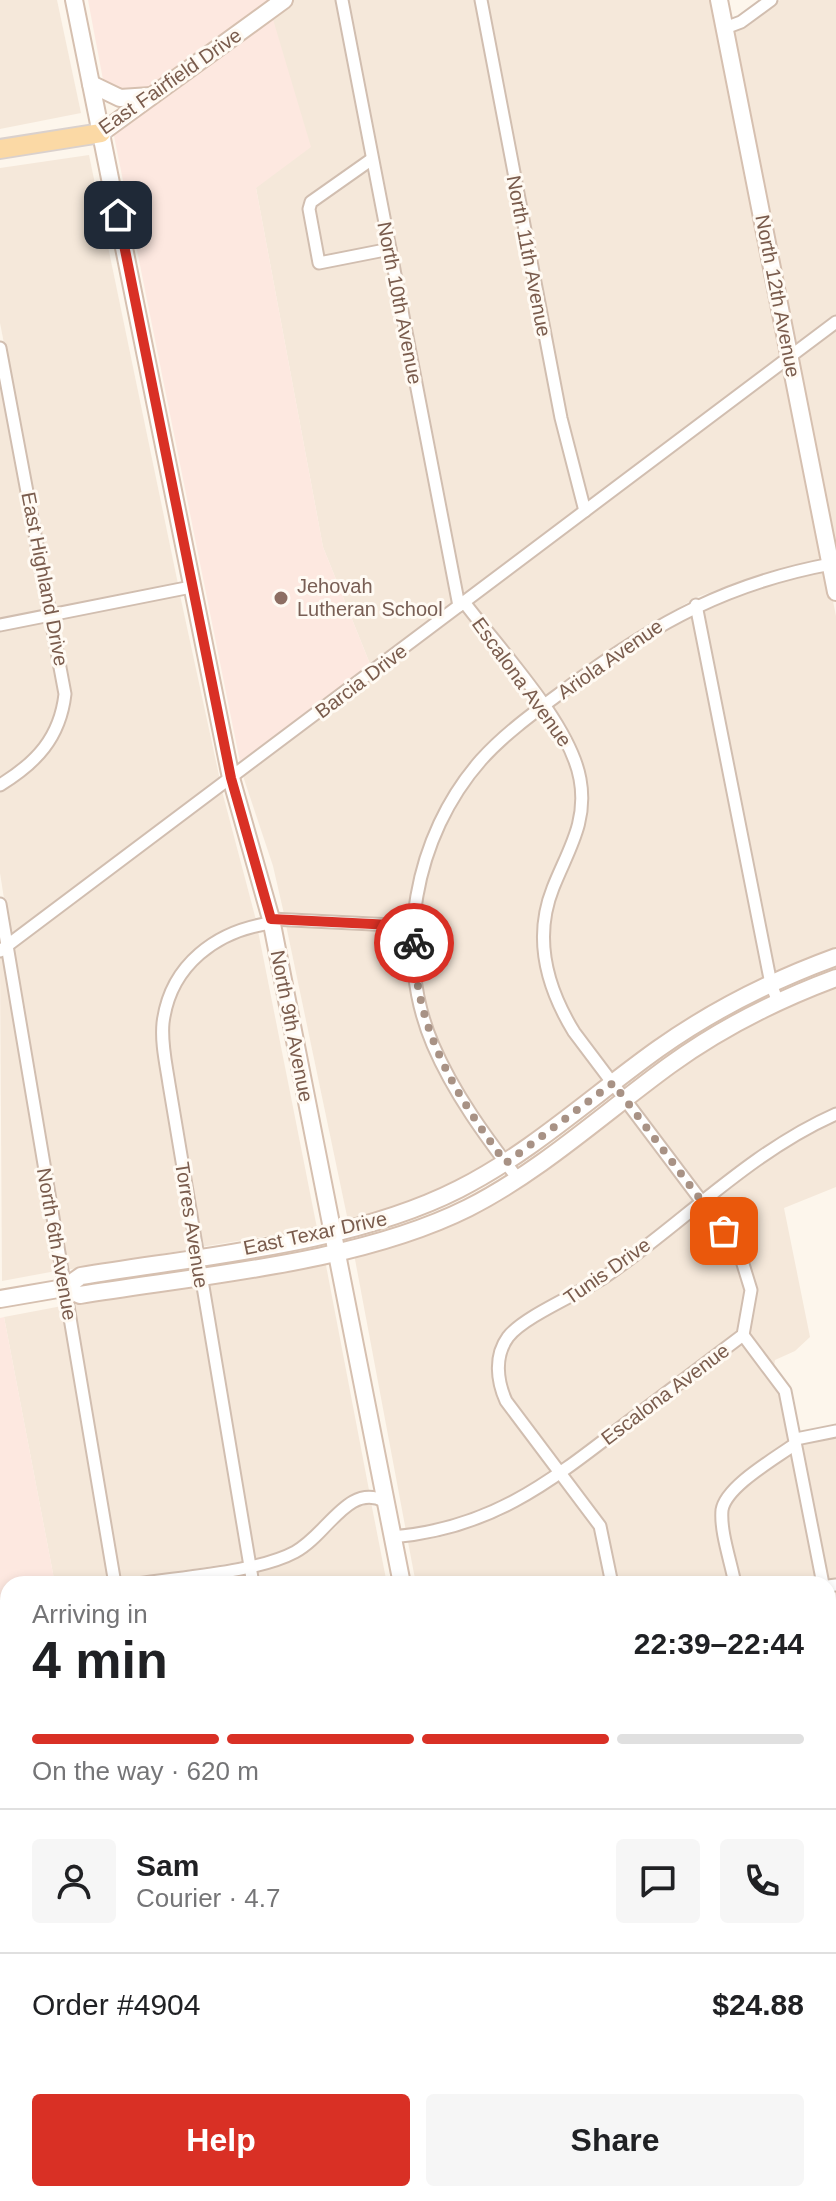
<!DOCTYPE html>
<meta charset="utf-8">
<style>
:root{--surface:#fff;--page:#f6f6f6;--text:#202124;--muted:#757577;--line:#e0e0e0;--accent:#d93025}
body{margin:0;font-family:Helvetica,sans-serif;background:var(--page);color:var(--text);height:100vh;display:flex;flex-direction:column;font-size:30px;white-space:nowrap}
*{box-sizing:border-box;margin:0}
p{font-size:26px;color:var(--muted)}
.icon{flex:none;width:44px;height:44px;fill:none;stroke:currentColor;stroke-width:2;stroke-linecap:round;stroke-linejoin:round}
.map{position:relative;flex:1;overflow:hidden}
.side{position:absolute;left:0px;top:1576px;width:836px;height:626px;display:flex;flex-direction:column;background:var(--surface);border-radius:24px 24px 0 0;box-shadow:0 4px 12px #0003}
.side>*{flex:none}
.pin{position:absolute;display:grid;place-items:center;width:68px;height:68px;color:#fff;margin:-34px;border-radius:16px;box-shadow:0 4px 12px #0006}
.courier{position:absolute;display:grid;place-items:center;width:80px;height:80px;margin:-40px;border:6px solid #d93025;border-radius:50%;background:#fff;color:#222;box-shadow:0 2px 10px #0007}
.headline em{font-style:normal;font-weight:800}
.headline div{display:flex;flex-direction:column-reverse}
.headline{display:flex;align-items:center;justify-content:space-between;height:136px;padding:0 32px}
h1{font-size:52px;font-weight:800;line-height:60px}
.bar{display:grid;grid-template-columns:repeat(4,1fr);gap:12px 8px;align-content:center;height:96px;padding:0 32px}
.bar i{height:10px;border-radius:6px;background:var(--line)}
.bar .selected{background:var(--accent)}
.bar p{grid-column:span 4}
.line{display:flex;align-items:center;gap:20px;padding:0 32px;border-top:2px solid var(--line)}
.line div{flex:1}
.round{display:grid;place-items:center;flex:none;width:84px;height:84px;border-radius:8px;background:var(--page)}
.button{display:flex;gap:16px;margin-top:auto;padding:16px 32px}
.button a{flex:1;height:92px;border-radius:8px;background:var(--accent);color:#fff;font-size:32px;font-weight:800;line-height:92px;text-align:center}
.button a+a{background:var(--page);color:var(--text)}
.map>svg:first-child{display:block}
</style>
<div class="map">
<svg width="836" height="2201" viewBox="0 0 836 2201">
<rect width="100%" height="100%" fill="#fdf6ec"/>
<!-- residential -->
<g fill="#f5e8da">
<polygon points="0,0 57,0 81,113 0,129"/>
<polygon points="293,0 337,0 366,156 307,200 314,264 386,255 454,604 240,765 370,664 323,547 256,188 272,16"/>
<polygon points="347,0 476,0 557,419 579,509 462,597"/>
<polygon points="485,0 714,0 784,354 587,502 566,417"/>
<polygon points="780,0 836,0 836,315 793,348 731,32"/>
<polygon points="89,155 178,584 56,609 0,323 0,168"/>
<polygon points="369,167 384,245 323,256 315,205"/>
<polygon points="836,329 836,567 795,359"/>
<polygon points="786,366 825,560 772,571 697,597 620,642 544,699 472,603"/>
<polygon points="0,373 47,611 0,619"/>
<polygon points="827,571 836,616 836,951 774,976 703,608 739,593"/>
<polygon points="180,595 220,780 10,937 0,873 0,791 37,765 63,728 70,681 58,620"/>
<polygon points="464,611 536,705 493,740 460,779 409,921 284,914 273,866 243,776"/>
<polygon points="694,612 765,980 710,1010 614,1076 578,1029 553,977 548,945 552,907 583,835 587,798 574,744 550,707 625,652"/>
<polygon points="49,622 60,682 59,709 41,746 0,779 0,631"/>
<polygon points="542,713 566,748 576,781 577,815 539,945 540,965 559,1018 606,1082 507,1156 464,1094 437,1040 421,985 418,927 432,856 454,806 499,749"/>
<polygon points="222,791 256,920 222,931 206,941 181,966 161,1009 158,1044 191,1249 66,1270 12,949"/>
<polygon points="286,925 409,932 417,1010 498,1161 418,1201 348,1221"/>
<polygon points="258,931 317,1228 201,1247 168,1043 170,1011 180,985 198,962 225,941"/>
<polygon points="4,955 56,1271 2,1281 0,958"/>
<polygon points="836,986 836,1108 798,1127 703,1195 633,1102 683,1063 782,1006"/>
<polygon points="625,1109 695,1201 606,1270 521,1318 505,1333 494,1381 554,1472 496,1506 439,1526 406,1531 354,1254 408,1239"/>
<polygon points="836,1120 836,1187 784,1208 810,1337 795,1351 775,1360 774,1366 748,1333 756,1291 748,1256 710,1203 772,1157"/>
<polygon points="701,1209 736,1255 746,1290 739,1332 562,1466 510,1398 504,1379 507,1349 526,1327 611,1279"/>
<polygon points="325,1260 369,1490 344,1499 318,1531 289,1550 254,1559 206,1281"/>
<polygon points="197,1282 244,1561 119,1581 72,1305"/>
<polygon points="62,1306 110,1583 104,1584 55,1584 4,1317"/>
<polygon points="742,1342 781,1394 791,1440 731,1484 720,1500 718,1507 730,1584 617,1584 605,1525 568,1475"/>
<polygon points="836,1436 836,1579 827,1581 801,1443"/>
<polygon points="792,1452 818,1584 740,1584 727,1515 728,1505 736,1493"/>
<polygon points="560,1481 596,1528 607,1584 416,1584 408,1542 441,1537 500,1517"/>
<polygon points="371,1502 387,1584 258,1584 256,1570 293,1560 310,1550 336,1527 350,1508"/>
<polygon points="828,1637 836,1679 836,1735 828,1737"/>
<polygon points="836,1746 836,2045 828,2047 828,1748"/>
<polygon points="836,2056 836,2201 738,2201 737,2194 828,2194 828,2058"/>
<polygon points="129,2194 181,2194 183,2201 93,2201"/>
<polygon points="191,2194 267,2194 269,2201 192,2201"/>
<polygon points="311,2194 407,2194 369,2201 313,2201"/>
<polygon points="426,2194 508,2194 509,2201 429,2201"/>
<polygon points="537,2194 727,2194 728,2201 539,2201"/>
</g>
<!-- commercial -->
<g fill="#fde8e0">
<polygon points="88,0 275,0 154,90 127,93 104,85"/>
<polygon points="272,16 311,147 256,188 323,547 370,664 240,762 113,131"/>
<polygon points="4,1317 55,1584 8,1584 8,1600 0,1601 0,1318"/>
<polygon points="8,1611 8,1731 0,1684 0,1612"/>
<polygon points="8,1910 8,2051 0,2053 0,1912"/>
<polygon points="8,2062 8,2194 58,2197 0,2201 0,2064"/>
</g>
<g fill="none" stroke-linecap="round" stroke-linejoin="round">
<!-- street casing -->
<g stroke="#d1beb0" stroke-width="15">
<g id="street">
<polyline points="342,0 459,606"/>
<polyline points="481,0 561,418 585,511"/>
<polyline points="725,28 741,22 771,0"/>
<polyline points="372,159 311,202 309,209 319,263 390,249"/>
<path d="M 0,348 L 65,694 C 60,738 36,763 0,785"/>
<polyline points="696,605 771,984 778,1002"/>
<polyline points="0,625 191,587"/>
<polyline points="0,904 115,1584"/>
<polyline points="271,919 413,926"/>
<polyline points="0,951 836,322"/>
<path d="M 518,1179 C 486,1137 454,1094 433,1045 C 393,952 414,836 481,760 C 508,730 542,707 574,683 C 657,622 729,583 831,564"/>
<polyline points="743,1335 785,1391 823,1584"/>
<polyline points="796,1439 836,1431"/>
<path d="M 392,1537 C 489,1529 546,1485 620,1428 C 661,1397 702,1366 743,1335 L 751,1290 L 739,1251 L 574,1032 C 547,988 533,938 553,888 C 568,850 588,822 580,779 C 570,723 499,649 464,602"/>
<path d="M 137,1584 C 181,1577 258,1572 295,1552 C 328,1534 348,1483 384,1501"/>
<path d="M 253,1584 L 169,1084 C 166,1064 161,1043 163,1023 C 170,965 217,930 272,923"/>
<path d="M 612,1584 L 600,1526 L 506,1401 C 497,1381 494,1356 508,1337 C 524,1316 581,1293 606,1276 C 683,1223 750,1152 836,1114"/>
<path d="M 735,1584 C 731,1562 720,1532 722,1510 C 726,1486 776,1458 795,1444"/>
<polyline points="828,1586 836,1585"/>
<polyline points="0,1607 8,1605"/>
<polyline points="828,1611 836,1653"/>
<polyline points="828,1742 836,1741"/>
<polyline points="828,2052 836,2051"/>
<polyline points="0,2058 8,2057"/>
<polyline points="186,2194 188,2201"/>
<polyline points="306,2194 308,2201"/>
<polyline points="732,2194 733,2201"/>
<polyline points="65,2201 100,2194"/>
</g>
</g>
<!-- secondary casing -->
<g stroke="#d6c0b0" stroke-width="20">
<g id="secondary">
<polyline points="74,0 231,778 271,919 402,1584"/>
<polyline points="719,0 836,592"/>
<polyline points="91,84 120,98 151,96"/>
<polyline points="101,133 284,0"/>
<path d="M 64,1288 L 80,1295 C 203,1275 358,1263 468,1208 C 541,1171 604,1113 670,1065 C 721,1028 777,1000 836,978"/>
<path d="M 0,1299 L 64,1288 L 81,1276 C 201,1256 351,1244 459,1189 C 532,1152 592,1096 658,1049 C 713,1010 773,980 836,957"/>
<polyline points="0,1780 8,1827"/>
<polyline points="70,2194 71,2201"/>
<polyline points="521,2194 523,2201"/>
</g>
</g>
<!-- primary casing -->
<g stroke="#dad1cd" stroke-width="22">
<polyline id="primary" points="0,149 101,133"/>
</g>
<!-- street -->
<use href="#street" stroke="#fff" stroke-width="11"/>
<!-- secondary -->
<use href="#secondary" stroke="#fff" stroke-width="16"/>
<!-- primary -->
<use href="#primary" stroke="#fbd9a5" stroke-width="18"/>
</g>
<g fill="none" stroke-linecap="round" stroke-linejoin="round">
<!-- done -->
<path stroke="#a89285" stroke-width="8" stroke-dasharray="0 14.4" d="M 414,943 C 415,1029 456,1096 506,1163 L 613,1083 L 724,1231"/>
<!-- route -->
<polyline stroke="#d93025" stroke-width="10" points="118,215 231,778 271,919 413,926 414,943"/>
</g>
<!-- markers -->
<circle fill="#8d6e63" stroke="#fffaf3" stroke-width="3" cx="281" cy="598" r="8"/>
<g text-anchor="middle" dominant-baseline="central" stroke-width="6" stroke-linejoin="round" paint-order="stroke">
<!-- street labels -->
<g font-size="20" fill="#7a5c4d" stroke="#fffaf3">
<text transform="translate(170 81) rotate(-35)">East Fairfield Drive</text>
<text transform="translate(529 256) rotate(79)">North 11th Avenue</text>
<text transform="translate(778 296) rotate(79)">North 12th Avenue</text>
<text transform="translate(400 303) rotate(79)">North 10th Avenue</text>
<text transform="translate(45 579) rotate(79)">East Highland Drive</text>
<text transform="translate(610 659) rotate(-35)">Ariola Avenue</text>
<text transform="translate(361 681) rotate(-37)">Barcia Drive</text>
<text transform="translate(522 682) rotate(54)">Escalona Avenue</text>
<text transform="translate(292 1026) rotate(79)">North 9th Avenue</text>
<text transform="translate(192 1225) rotate(81)">Torres Avenue</text>
<text transform="translate(315 1233) rotate(-12)">East Texar Drive</text>
<text transform="translate(57 1244) rotate(80)">North 6th Avenue</text>
<text transform="translate(607 1271) rotate(-35)">Tunis Drive</text>
<text transform="translate(665 1394) rotate(-37)">Escalona Avenue</text>
</g>
<!-- education labels -->
<g font-size="20" fill="#785e54" stroke="#fffaf3" text-anchor="start">
<text x="297" y="586">Jehovah<tspan x="297" dy="23">Lutheran School</tspan></text>
</g>
</g>
</svg>
<div class="pin" style="left:724px;top:1231px;background:#ea580c"><svg class="icon" aria-label="bag" viewBox="0 0 24 24"><path d="M5 8h14l-1 12H6zM9 8a3 3 0 0 1 6 0"/></svg></div>
<div class="pin" style="left:118px;top:215px;background:#1f2937"><svg class="icon" aria-label="home" viewBox="0 0 24 24"><path d="M3 11l9-7 9 7M6 9v11h12V9"/></svg></div>
<div class="courier" style="left:414px;top:943px"><svg class="icon" aria-label="bike" viewBox="0 0 24 24"><circle cx="6" cy="16" r="4"/><circle cx="18" cy="16" r="4"/><path d="M6 16l4-8h5l3 8M10 8l3 8H6M13 5h3"/></svg></div>
<section class="side">
<div class="headline"><div><h1>4 min</h1><p>Arriving in</p></div><em>22:39–22:44</em></div>
<div class="bar"><i class="selected"></i><i class="selected"></i><i class="selected"></i><i></i><p>On the way · 620 m</p></div>
<div class="line" style="height:144px"><a class="round"><svg class="icon" aria-label="person" viewBox="0 0 24 24"><circle cx="12" cy="8" r="4"/><path d="M4 21q1-7 8-7t8 7"/></svg></a><div><b>Sam</b><p>Courier · 4.7</p></div><a class="round"><svg class="icon" aria-label="chat" viewBox="0 0 24 24"><path d="M4 5h16v11H9l-5 4z"/></svg></a><a class="round"><svg class="icon" aria-label="phone" viewBox="0 0 24 24"><path d="M5 4h4l2 5-3 2q2 4 5 5l2-3 5 2v4C11 20 4 13 5 4z"/></svg></a></div>
<div class="line" style="height:104px"><div>Order #4904</div><b>$24.88</b></div>
<div class="button"><a>Help</a><a>Share</a></div>
</section>
</div>
